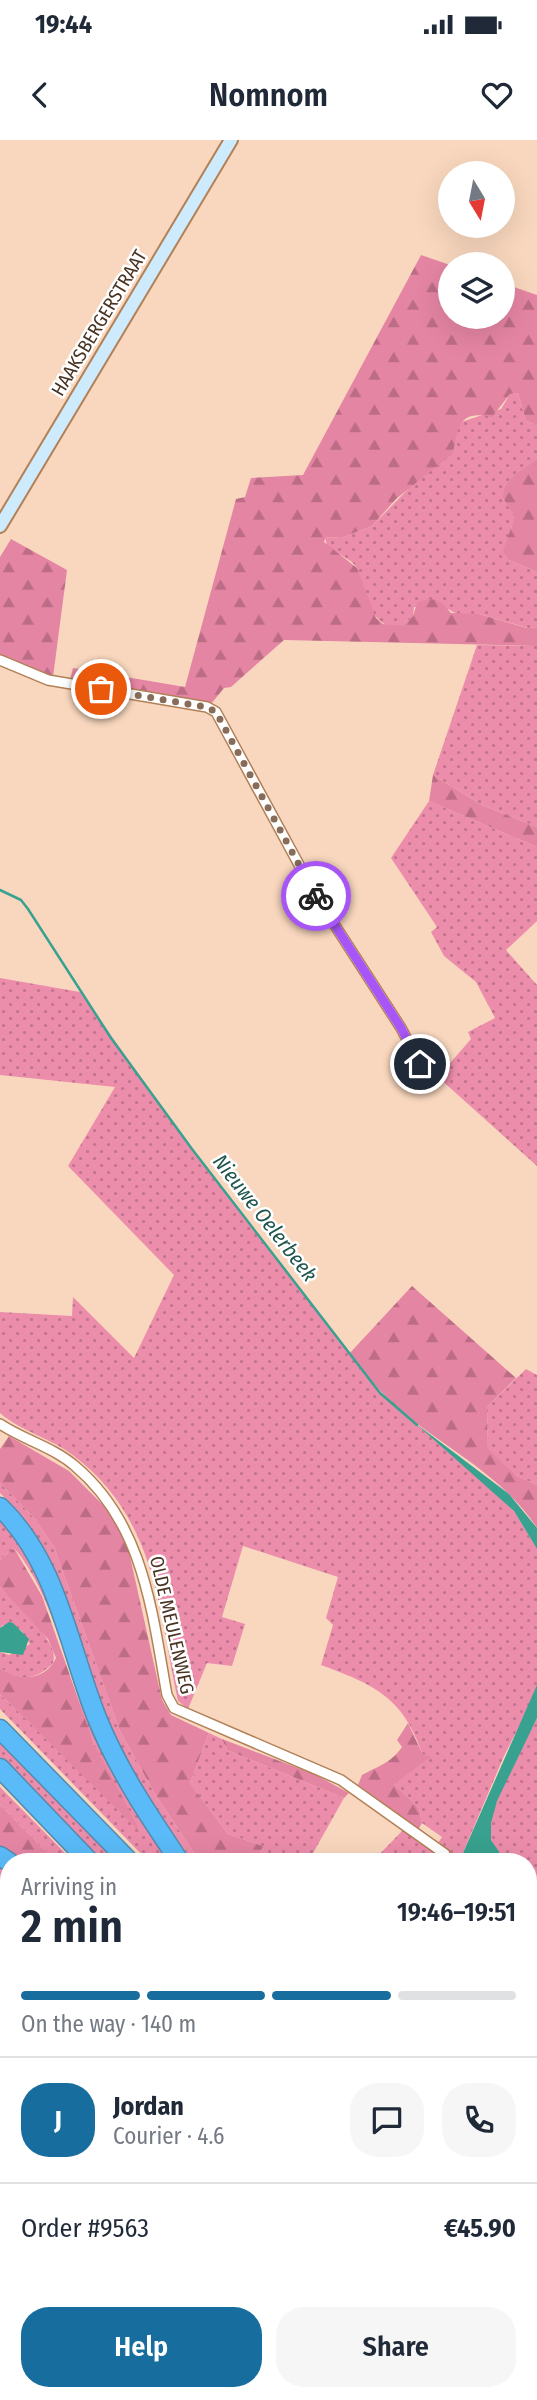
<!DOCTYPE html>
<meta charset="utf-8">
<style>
:root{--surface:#fff;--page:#f6f6f7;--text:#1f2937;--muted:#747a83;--line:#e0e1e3;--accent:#176e9e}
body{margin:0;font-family:"Fira Sans Condensed",sans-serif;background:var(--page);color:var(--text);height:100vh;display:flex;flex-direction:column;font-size:26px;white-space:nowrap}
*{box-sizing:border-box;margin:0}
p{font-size:23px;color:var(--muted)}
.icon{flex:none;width:38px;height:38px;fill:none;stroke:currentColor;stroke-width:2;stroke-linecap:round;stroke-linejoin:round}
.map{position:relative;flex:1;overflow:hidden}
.details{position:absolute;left:0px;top:1713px;width:537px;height:548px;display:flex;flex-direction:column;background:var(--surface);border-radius:28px 28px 0 0;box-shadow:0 7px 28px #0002}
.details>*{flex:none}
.needle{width:46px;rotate:170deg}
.buttons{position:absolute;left:438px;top:21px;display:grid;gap:14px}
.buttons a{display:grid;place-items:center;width:77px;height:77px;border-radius:50%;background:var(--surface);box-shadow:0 7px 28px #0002;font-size:35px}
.pin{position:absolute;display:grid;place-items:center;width:60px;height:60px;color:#fff;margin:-30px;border:4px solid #fff;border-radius:50%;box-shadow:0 2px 7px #0007}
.courier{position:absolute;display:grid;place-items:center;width:70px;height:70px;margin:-35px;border:5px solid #a855f7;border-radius:50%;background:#fff;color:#222;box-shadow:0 2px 9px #0007}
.head em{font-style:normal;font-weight:600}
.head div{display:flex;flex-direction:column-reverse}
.head{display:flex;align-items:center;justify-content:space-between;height:119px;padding:0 21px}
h1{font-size:46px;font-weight:600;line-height:52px}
.bar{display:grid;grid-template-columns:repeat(4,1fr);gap:10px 7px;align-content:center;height:84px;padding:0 21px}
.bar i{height:9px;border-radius:5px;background:var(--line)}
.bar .current{background:var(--accent)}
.bar p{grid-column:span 4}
.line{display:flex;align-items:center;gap:18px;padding:0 21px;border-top:2px solid var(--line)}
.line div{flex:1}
.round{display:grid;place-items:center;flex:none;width:74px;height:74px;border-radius:28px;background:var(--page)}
.primary-button{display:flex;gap:14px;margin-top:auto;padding:14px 21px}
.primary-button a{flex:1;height:80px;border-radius:28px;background:var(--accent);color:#fff;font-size:28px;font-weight:600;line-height:80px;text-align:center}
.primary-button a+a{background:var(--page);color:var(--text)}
.status{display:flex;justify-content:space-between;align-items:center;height:49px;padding:0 35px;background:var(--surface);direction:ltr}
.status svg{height:19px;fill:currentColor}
header{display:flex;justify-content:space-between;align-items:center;height:91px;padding:0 21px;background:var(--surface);font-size:32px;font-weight:600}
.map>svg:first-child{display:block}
</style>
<div class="status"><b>19:44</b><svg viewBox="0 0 49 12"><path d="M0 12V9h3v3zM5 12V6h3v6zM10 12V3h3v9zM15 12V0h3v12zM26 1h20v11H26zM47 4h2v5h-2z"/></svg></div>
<header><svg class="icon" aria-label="back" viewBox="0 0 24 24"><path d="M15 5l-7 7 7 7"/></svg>Nomnom<svg class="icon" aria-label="heart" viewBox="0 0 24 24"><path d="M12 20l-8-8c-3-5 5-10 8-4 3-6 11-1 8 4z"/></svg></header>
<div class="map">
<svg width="537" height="2260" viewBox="0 0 537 2260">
<defs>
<pattern id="industrial-furrows" width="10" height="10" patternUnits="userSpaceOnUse" patternTransform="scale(1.75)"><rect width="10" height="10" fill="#fdcca5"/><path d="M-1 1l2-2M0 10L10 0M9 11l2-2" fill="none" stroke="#dab08e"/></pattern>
<pattern id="grass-dots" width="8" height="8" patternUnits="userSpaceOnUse" patternTransform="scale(1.75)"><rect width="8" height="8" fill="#ec8dac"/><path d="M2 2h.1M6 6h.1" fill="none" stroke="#c1748c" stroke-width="1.8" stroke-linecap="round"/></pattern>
<pattern id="forest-firs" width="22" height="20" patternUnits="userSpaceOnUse" patternTransform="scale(1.75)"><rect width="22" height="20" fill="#e585a4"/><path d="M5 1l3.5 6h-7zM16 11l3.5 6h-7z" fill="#bc6d85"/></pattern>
</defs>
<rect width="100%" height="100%" fill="#f9d7be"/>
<!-- industrial -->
<polygon fill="url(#industrial-furrows)" points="0,1824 9,1826 9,2252 411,2252 415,2260 0,2260"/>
<!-- grass -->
<g fill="url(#grass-dots)">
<path d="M 518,253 L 526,281 L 537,285 L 537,319 L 503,358 L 516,377 L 511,388 L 509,420 L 537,432 L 537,487 L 528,488 L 479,474 L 457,474 L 448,469 L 414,467 L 413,476 L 402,486 C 370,492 365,451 357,428 L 352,422 L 327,406 L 325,397 L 341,398 L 372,386 L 455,301 L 455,291 L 461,282 L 501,269 L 510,254 Z"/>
<polygon points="477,505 537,506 537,687 482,665 433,635"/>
<polygon points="429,661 537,707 537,781 506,810 537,845 537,1026 438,937 471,899 468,892 495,878 476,842 444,816 431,792 437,787 391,718"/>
<path d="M 0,838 L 80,852 L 192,1009 L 380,1253 L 498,1355 L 514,1371 L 537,1409 L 537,1551 L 504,1616 L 459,1722 L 438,1703 L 442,1697 L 422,1683 L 419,1668 L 394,1644 L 422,1613 C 403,1557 373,1544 321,1525 L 333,1485 L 326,1478 L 338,1437 L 243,1406 L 222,1477 L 245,1484 L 232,1526 L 207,1523 L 188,1569 L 178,1561 C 158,1467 156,1379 74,1316 C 51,1298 22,1292 0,1273 L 0,1172 L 72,1176 L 73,1157 L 134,1218 L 174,1135 L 68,1026 L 115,947 L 0,935 Z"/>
<polygon points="526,1229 537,1235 537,1345 517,1336 488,1310 487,1267"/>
<path d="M 0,1343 L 35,1379 L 54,1407 L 120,1591 L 155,1654 L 200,1722 L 193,1722 C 160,1674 125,1625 104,1570 C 74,1491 64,1414 0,1353 Z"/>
<path d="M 0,1377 L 37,1426 L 76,1534 L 173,1722 L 149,1722 L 0,1569 L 0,1554 L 141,1692 C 124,1662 105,1633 93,1601 C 71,1544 54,1454 14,1408 L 0,1420 Z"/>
<path d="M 0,1447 C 14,1462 62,1503 53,1523 C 36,1541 20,1541 0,1528 L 0,1512 L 9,1515 L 30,1504 L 21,1490 L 3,1485 L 0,1488 Z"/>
<path d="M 537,1578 L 537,1756 L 529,1750 L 528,1722 L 506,1722 C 500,1715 493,1708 491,1699 C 483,1672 525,1604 537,1578 Z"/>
<polygon points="209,1593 222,1599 227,1610 344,1658 308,1722 257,1722 263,1706 228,1694 190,1643"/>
<polygon points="0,1599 119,1722 101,1722 0,1617"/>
<polygon points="0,1647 74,1722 57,1722 0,1665"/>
<polygon points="403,1690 442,1715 446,1722 372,1722"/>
<polygon points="0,1724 9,1729 9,1780 0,1769"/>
<polygon points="529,1801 537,1811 537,1974 529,1971"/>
<polygon points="529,1986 537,1990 537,2227 528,2214"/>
<polygon points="0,2243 9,2245 9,2252 45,2252 61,2260 12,2260 0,2250"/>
</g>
<!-- forest -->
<g fill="url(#forest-firs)">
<path d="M 421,115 L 450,125 L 450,177 L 502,177 L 502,143 L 537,155 L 537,285 L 526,281 L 518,253 L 510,254 L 492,277 C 459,270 458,286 453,313 L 396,359 L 372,386 L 341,398 L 326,397 L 324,402 L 357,428 L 376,478 L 383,484 L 402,486 L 413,476 L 417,463 C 434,455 441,461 451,473 L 479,474 L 527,488 L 537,487 L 537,506 L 284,500 L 231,547 L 224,548 L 211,564 L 70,540 L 73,528 L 185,547 L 236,359 L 245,357 L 251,338 L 303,335 Z"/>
<path d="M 537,319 L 537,432 L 509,420 L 503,411 L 515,377 L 503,358 C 503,338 523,331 537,319 Z"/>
<polygon points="11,399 67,430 53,537 0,517 0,417"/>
<polygon points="433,635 482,665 537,687 537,707 429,661"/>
<path d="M 412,1146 L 516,1238 L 487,1267 L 488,1309 L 517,1336 L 537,1345 L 537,1388 C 507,1341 455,1313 412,1280 C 387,1261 369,1238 349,1214 Z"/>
<polygon points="9,1296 69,1331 112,1374 129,1412 162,1560 171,1575 209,1593 190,1643 228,1694 263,1706 257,1722 200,1722 155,1654 120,1591 54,1407 35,1379 0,1343 0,1309"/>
<path d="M 14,1408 L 42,1456 L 94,1604 L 142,1694 L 0,1554 L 0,1528 C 19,1541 44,1542 56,1518 L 48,1499 L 0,1447 L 0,1420 Z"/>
<path d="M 408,1583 L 422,1613 L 430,1617 L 394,1644 L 419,1668 L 422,1683 L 418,1690 L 358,1645 L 362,1635 C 378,1626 390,1624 402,1607 L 397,1600 Z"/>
<polygon points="222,1599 314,1634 349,1653 344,1658 227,1610"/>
<polygon points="0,1665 57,1722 21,1722 0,1709"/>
</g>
<!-- water -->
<g fill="#39a18f">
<polygon points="415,1283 509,1354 537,1388 537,1409 514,1371"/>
<polygon points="9,1482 13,1483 29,1499 23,1515 0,1512 0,1488"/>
<polygon points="537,1545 537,1578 497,1661 491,1683 491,1700 506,1722 459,1722"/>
</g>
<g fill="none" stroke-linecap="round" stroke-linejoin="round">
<!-- stream -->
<g stroke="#39a18f" stroke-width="2.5">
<polyline points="0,750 21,760 28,769 111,898 192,1009 380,1253 417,1285"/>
<polyline points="353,2252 356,2260"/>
</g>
<!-- street casing -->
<g stroke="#b28057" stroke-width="12">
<g id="street">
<polyline points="0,520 48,540 207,567 216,572 316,756 401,888 420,924"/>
<path d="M 0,1284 C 24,1300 53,1307 75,1326 C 144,1384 152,1472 167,1555 L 174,1568 L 341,1640 L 445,1714 L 448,1722"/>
<polyline points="0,1960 9,1950"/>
<polyline points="528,1980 537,1983"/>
<polyline points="0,2236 9,2238"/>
<polyline points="62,2252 71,2260"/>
<polyline points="272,2260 278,2252"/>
</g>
</g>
<!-- secondary casing -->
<g stroke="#b28057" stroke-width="16">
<polyline id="secondary" points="0,386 231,0"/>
</g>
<!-- highway casing -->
<g stroke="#548bad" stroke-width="21">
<g id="highway">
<path d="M 0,1367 C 58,1423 68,1506 97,1578 C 118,1630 149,1676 180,1722"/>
<polyline points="0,1589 130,1722"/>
<polyline points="0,1628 90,1722"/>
<polyline points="0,1716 9,1722"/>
<polyline points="528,2246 537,2259"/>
<polyline points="502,2252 506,2260"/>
</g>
</g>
<!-- street -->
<use href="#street" stroke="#fff" stroke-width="9"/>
<!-- secondary -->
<use href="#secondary" stroke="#ceebfd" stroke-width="12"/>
<!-- highway -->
<use href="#highway" stroke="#5abbf8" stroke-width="18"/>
</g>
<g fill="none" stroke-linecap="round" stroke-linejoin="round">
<!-- done -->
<polyline stroke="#876c59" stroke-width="7" stroke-dasharray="0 12.6" points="101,549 206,567 216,572 316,756"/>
<!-- route -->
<polyline stroke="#a855f7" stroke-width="9" points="316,756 401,888 420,924"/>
</g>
<g text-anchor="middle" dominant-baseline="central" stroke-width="5" stroke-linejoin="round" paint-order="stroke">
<!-- street labels -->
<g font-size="19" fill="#493322" stroke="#fff">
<text transform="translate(99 183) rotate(-59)">HAAKSBERGERSTRAAT</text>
<text transform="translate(172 1485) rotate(77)">OLDE MEULENWEG</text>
</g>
<!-- water labels -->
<g font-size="21" font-style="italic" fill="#1d554c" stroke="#fff">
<text transform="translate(265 1078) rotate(52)">Nieuwe Oelerbeek</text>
</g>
</g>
</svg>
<div class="buttons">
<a><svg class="needle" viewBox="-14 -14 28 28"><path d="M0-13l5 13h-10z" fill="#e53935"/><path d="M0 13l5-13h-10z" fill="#747a83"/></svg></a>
<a><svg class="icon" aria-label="layers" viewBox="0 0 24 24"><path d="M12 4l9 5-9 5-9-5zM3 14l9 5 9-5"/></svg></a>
</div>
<div class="pin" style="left:101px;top:549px;background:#ea580c"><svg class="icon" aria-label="bag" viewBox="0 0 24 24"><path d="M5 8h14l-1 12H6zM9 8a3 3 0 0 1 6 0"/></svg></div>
<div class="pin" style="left:420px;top:924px;background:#1f2937"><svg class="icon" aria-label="home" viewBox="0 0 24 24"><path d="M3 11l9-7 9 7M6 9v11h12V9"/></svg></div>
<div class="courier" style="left:316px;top:756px"><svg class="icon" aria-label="bike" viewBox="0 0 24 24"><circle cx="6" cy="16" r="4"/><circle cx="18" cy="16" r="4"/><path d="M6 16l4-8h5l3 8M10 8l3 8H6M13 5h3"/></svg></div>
<section class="details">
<div class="head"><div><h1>2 min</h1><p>Arriving in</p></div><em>19:46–19:51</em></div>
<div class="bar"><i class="current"></i><i class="current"></i><i class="current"></i><i></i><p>On the way · 140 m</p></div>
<div class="line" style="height:126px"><b class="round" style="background:var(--accent);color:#fff">J</b><div><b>Jordan</b><p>Courier · 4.6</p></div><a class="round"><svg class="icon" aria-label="chat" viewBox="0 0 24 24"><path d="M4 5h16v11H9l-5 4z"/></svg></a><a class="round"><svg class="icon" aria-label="phone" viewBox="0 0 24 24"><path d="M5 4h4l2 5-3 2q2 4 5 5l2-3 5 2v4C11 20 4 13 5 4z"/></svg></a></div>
<div class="line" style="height:91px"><div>Order #9563</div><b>€45.90</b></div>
<div class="primary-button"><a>Help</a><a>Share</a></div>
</section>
</div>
